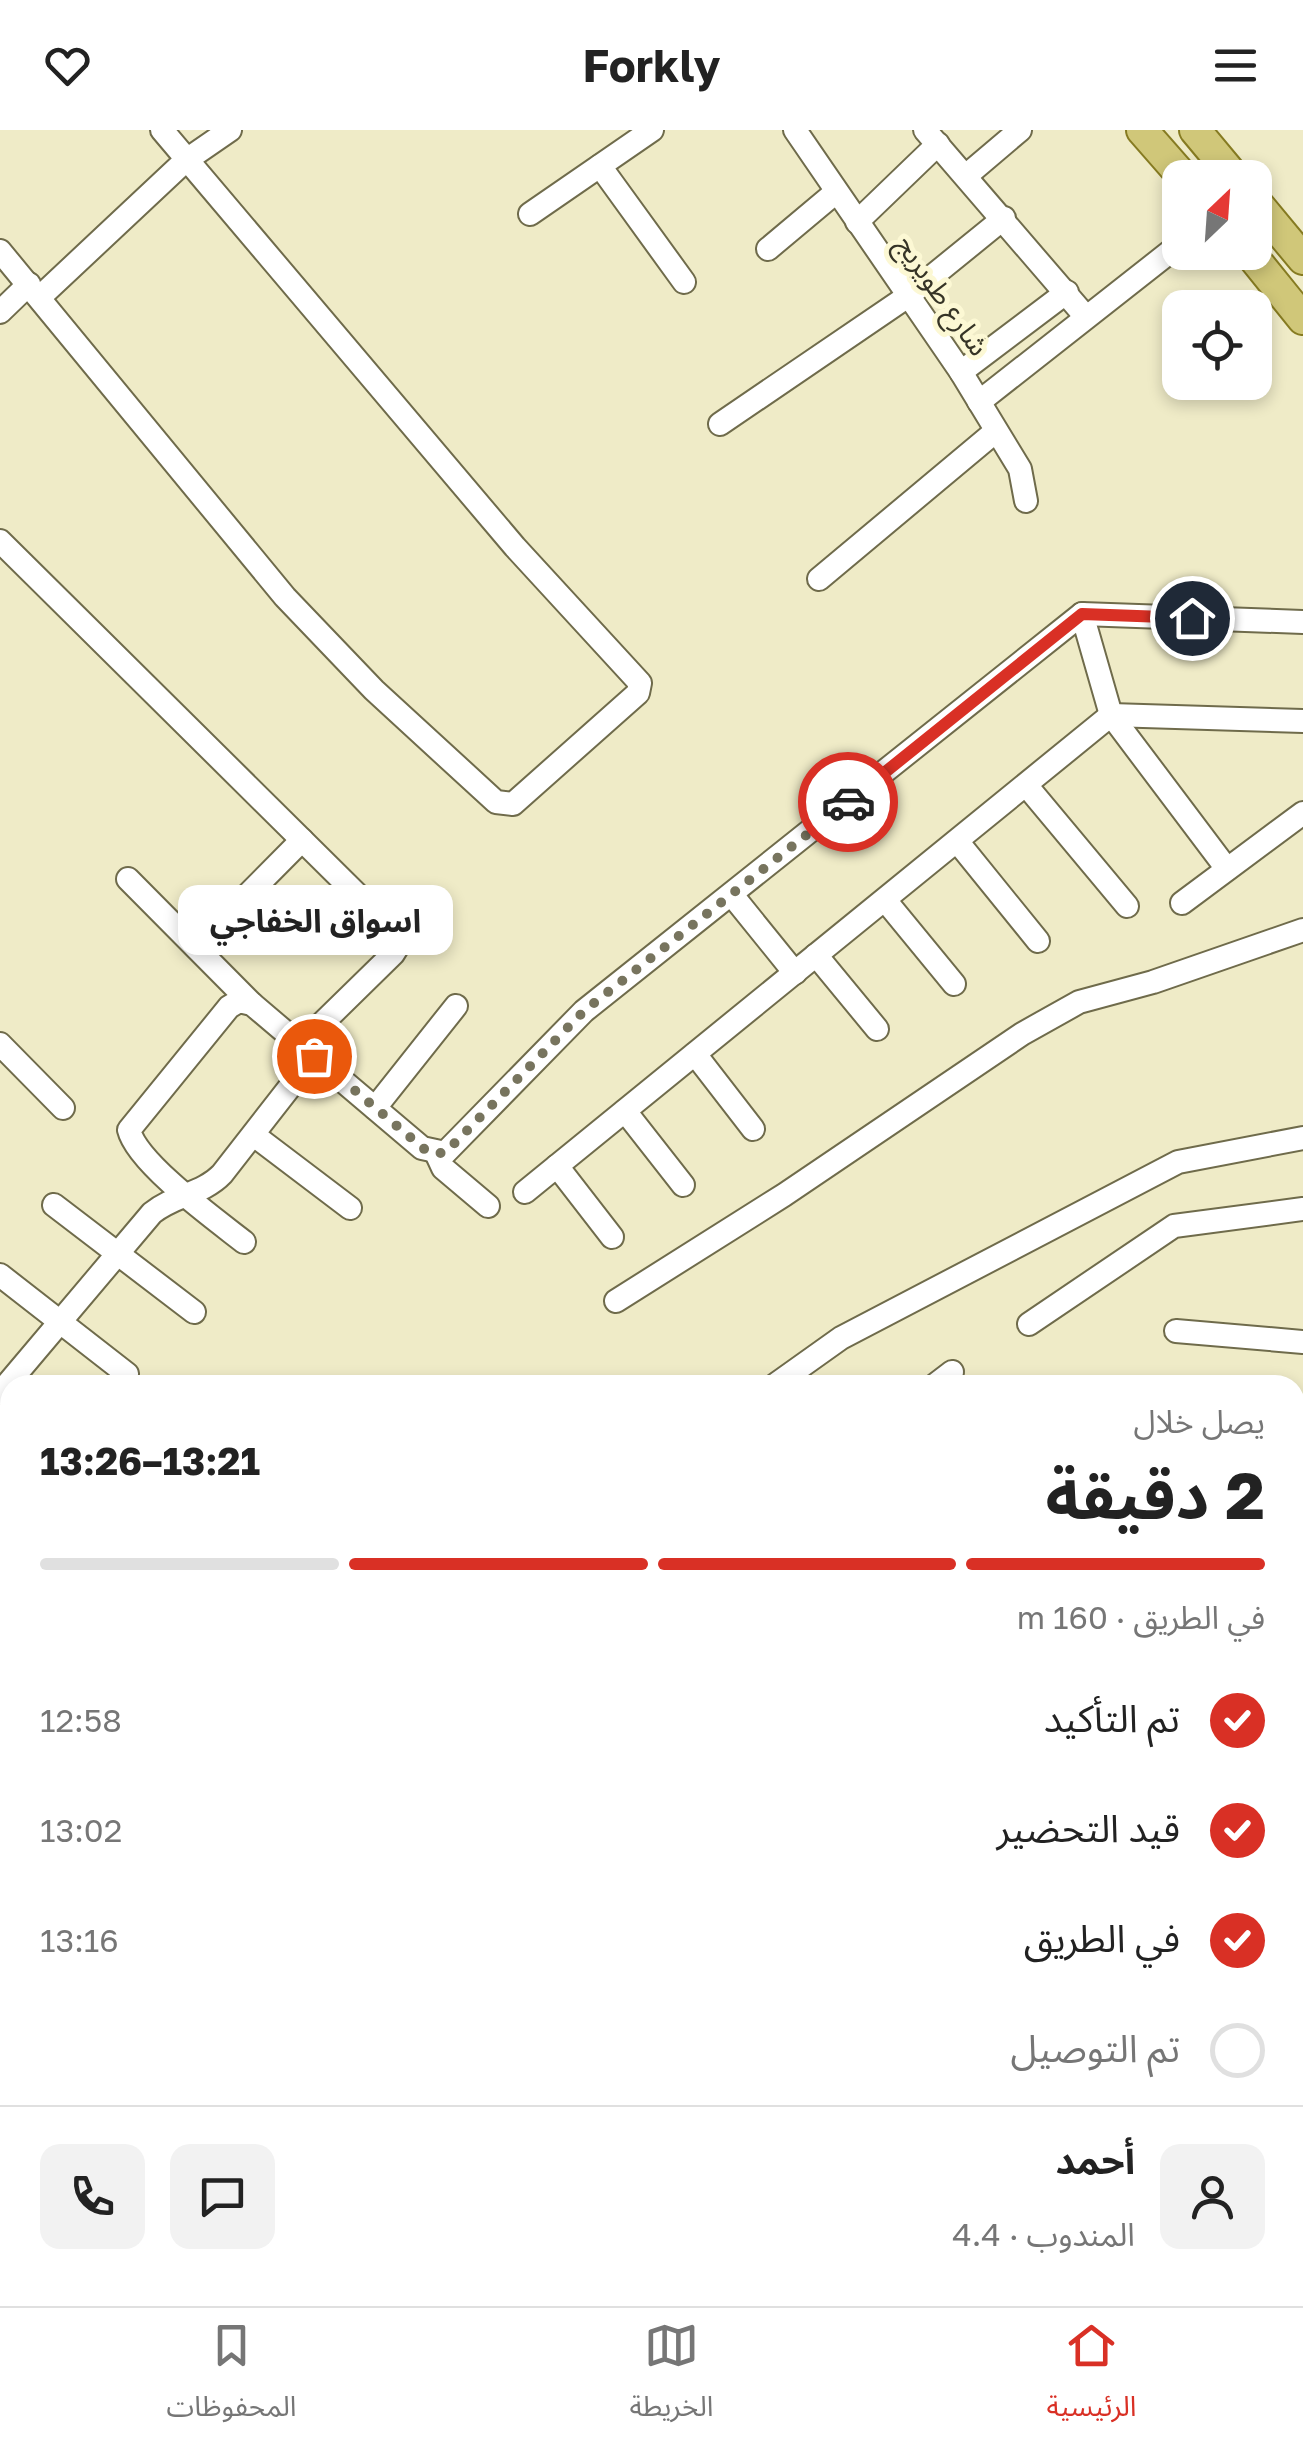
<!DOCTYPE html>
<html lang="ar">
<meta charset="utf-8">
<style>
:root{--surface:#fff;--page:#f2f2f2;--text:#222;--muted:#767676;--line:#e0e0e0;--accent:#d93025}
body{margin:0;font-family:"Golos Text","Noto Sans Arabic",sans-serif;background:var(--page);color:var(--text);direction:rtl;height:100vh;display:flex;flex-direction:column;font-size:38px;white-space:nowrap}
*{box-sizing:border-box;margin:0}
p{font-size:32px;color:var(--muted)}
.icon{flex:none;width:55px;height:55px;fill:none;stroke:currentColor;stroke-width:2;stroke-linecap:round;stroke-linejoin:round}
.map{position:relative;flex:1;overflow:hidden;direction:ltr}
.drawer{position:absolute;left:0px;top:1245px;width:1305px;height:932px;display:flex;flex-direction:column;background:var(--surface);border-radius:30px 30px 0 0;box-shadow:0 5px 15px #0003;direction:rtl}
.drawer>*{flex:none}
.needle{width:65px;rotate:25deg}
.controls{position:absolute;left:1162px;top:30px;display:grid;gap:20px}
.controls a{display:grid;place-items:center;width:110px;height:110px;border-radius:20px;background:var(--surface);box-shadow:0 5px 15px #0003;font-size:50px}
.pin{position:absolute;display:grid;place-items:center;width:85px;height:85px;color:#fff;margin:-42px;border:5px solid #fff;border-radius:50%;box-shadow:0 2px 10px #0007}
.courier{position:absolute;display:grid;place-items:center;width:100px;height:100px;margin:-50px;border:8px solid #d93025;border-radius:50%;background:#fff;color:#222;box-shadow:0 2px 12px #0007}
.bubble{position:absolute;height:70px;border-radius:20px;background:var(--surface);box-shadow:0 5px 15px #0003;font-size:32px;font-weight:700;line-height:70px;text-align:center;direction:rtl}
.headline em{font-style:normal;font-weight:700}
.headline div{display:flex;flex-direction:column-reverse}
.headline{display:flex;align-items:center;justify-content:space-between;height:170px;padding:0 40px}
h1{font-size:65px;font-weight:700;line-height:75px}
.bar{display:grid;grid-template-columns:repeat(4,1fr);gap:15px 10px;align-content:center;height:120px;padding:0 40px}
.bar i{height:12px;border-radius:8px;background:var(--line)}
.bar .current{background:var(--accent)}
.bar p{grid-column:span 4}
.line{display:flex;align-items:center;gap:25px;padding:0 40px;border-top:2px solid var(--line)}
.line div{flex:1}
.round{display:grid;place-items:center;flex:none;width:105px;height:105px;border-radius:20px;background:var(--page)}
ol{padding:0 40px;list-style:none}
li{display:flex;align-items:center;gap:30px;height:110px}
li p{margin-inline-start:auto}
li .icon{padding:10px;border-radius:50%;background:var(--accent);color:#fff;stroke-width:4}
li:last-child{color:var(--muted)}
li i{width:55px;height:55px;border:5px solid var(--line);border-radius:50%}
header{display:flex;justify-content:space-between;align-items:center;height:130px;padding:0 40px;background:var(--surface);font-size:45px;font-weight:700}
.menu{display:flex;justify-content:space-around;align-items:center;height:140px;border-top:2px solid var(--line);background:var(--surface);font-size:28px;color:var(--muted)}
.menu a{display:grid;justify-items:center;gap:5px}
.menu .current{color:var(--accent)}
.map>svg:first-child{display:block}
</style>
<header><svg class="icon" aria-label="menu" viewBox="0 0 24 24"><path d="M4 6h16M4 12h16M4 18h16"/></svg>Forkly<svg class="icon" aria-label="heart" viewBox="0 0 24 24"><path d="M12 20l-8-8c-3-5 5-10 8-4 3-6 11-1 8 4z"/></svg></header>
<div class="map">
<svg width="1303" height="2176" viewBox="0 0 1303 2176">
<rect width="100%" height="100%" fill="#efebc7"/>
<g fill="none" stroke-linecap="round" stroke-linejoin="round">
<!-- minor casing -->
<g stroke="#6f6b4b" stroke-width="26">
<g id="minor">
<polyline points="795,0 961,242 1020,339 1026,371"/>
<polyline points="925,0 1086,187"/>
<polyline points="600,36 684,152"/>
<polyline points="967,45 1020,0"/>
<polyline points="530,84 652,0"/>
<polyline points="857,92 938,14"/>
<polyline points="768,119 836,62"/>
<polyline points="0,121 285,467 374,560 496,672 513,674 638,563 640,553 515,417 162,0"/>
<polyline points="40,167 185,31 230,0"/>
<polyline points="0,182 29,154"/>
<polyline points="961,242 1067,162"/>
<polyline points="979,272 1180,114"/>
<polyline points="720,294 908,166 1004,88"/>
<polyline points="0,411 394,801 398,816 393,824 300,915"/>
<polyline points="819,449 996,301"/>
<polyline points="1082,484 1111,585 1227,739"/>
<polyline points="1026,655 1127,776"/>
<polyline points="957,711 1038,811"/>
<polyline points="128,749 252,874"/>
<polyline points="732,765 795,843"/>
<polyline points="885,770 954,854"/>
<polyline points="1182,773 1303,683"/>
<polyline points="196,817 302,710"/>
<polyline points="816,825 877,899"/>
<polyline points="0,914 63,978"/>
<polyline points="695,924 753,999"/>
<polyline points="375,978 456,876"/>
<polyline points="625,981 683,1055"/>
<polyline points="255,1006 350,1078"/>
<polyline points="437,1025 443,1038 488,1076"/>
<polyline points="557,1036 612,1107"/>
<polyline points="525,1062 1111,585 1303,591"/>
<polyline points="54,1075 194,1182"/>
<path d="M 244,1112 C 216,1090 137,1033 129,1000 L 229,877 L 239,871 L 252,874 L 422,1018 L 445,1023 L 584,881 L 1082,484 L 1303,492"/>
<polyline points="0,1145 127,1244"/>
<polyline points="616,1171 784,1065 1022,904 1079,872 1153,852 1303,800"/>
<polyline points="1029,1194 1174,1096 1303,1079"/>
<polyline points="1176,1201 1303,1212"/>
<polyline points="775,1255 841,1208 1178,1032 1303,1008"/>
<polyline points="935,1255 952,1242"/>
<path d="M 0,1263 L 152,1083 C 174,1065 203,1064 222,1044 L 314,926"/>
<polyline points="1295,1325 1303,1327"/>
<polyline points="1295,1442 1303,1443"/>
<polyline points="1295,1593 1303,1561"/>
<polyline points="1295,1654 1303,1655"/>
<polyline points="0,2007 10,2006"/>
<polyline points="0,2075 10,2075"/>
<polyline points="0,2133 10,2132"/>
<polyline points="68,2168 68,2176"/>
<polyline points="149,2168 149,2176"/>
<polyline points="202,2168 331,2176"/>
<polyline points="527,2176 528,2168"/>
<polyline points="1167,2176 1169,2168"/>
<polyline points="1230,2176 1231,2168"/>
</g>
</g>
<!-- major casing -->
<g stroke="#867b21" stroke-width="34">
<g id="major">
<polyline points="1142,0 1184,48"/>
<polyline points="1195,0 1235,48"/>
<polyline points="1255,71 1303,129"/>
<polyline points="1249,122 1303,189"/>
<polyline points="0,1445 10,1452"/>
<polyline points="0,1581 10,1588"/>
<polyline points="1295,1991 1303,1992"/>
<polyline points="1295,2103 1303,2104"/>
</g>
</g>
<!-- highway casing -->
<g stroke="#867b21" stroke-width="39">
<g id="highway">
<polyline points="0,1487 10,1494"/>
<polyline points="0,1544 10,1551"/>
<polyline points="1295,2025 1303,2026"/>
<polyline points="1295,2073 1303,2074"/>
</g>
</g>
<!-- minor -->
<use href="#minor" stroke="#fff" stroke-width="22"/>
<!-- major -->
<use href="#major" stroke="#d0c779" stroke-width="30"/>
<!-- highway -->
<use href="#highway" stroke="#b1a11f" stroke-width="35"/>
</g>
<g fill="none" stroke-linecap="round" stroke-linejoin="round">
<!-- done -->
<polyline stroke="#77745e" stroke-width="10" stroke-dasharray="0 18" points="314,926 429,1023 445,1023 584,881 848,672"/>
<!-- route -->
<polyline stroke="#d93025" stroke-width="12" points="848,672 1082,484 1192,488"/>
</g>
<g text-anchor="middle" dominant-baseline="central" stroke-width="10" stroke-linejoin="round" paint-order="stroke">
<!-- street labels -->
<g font-size="28" fill="#363426" stroke="#fcf8d4">
<text transform="translate(943 165) rotate(55)">شارع طويريج</text>
</g>
</g>
</svg>
<div class="controls">
<a><svg class="needle" viewBox="-14 -14 28 28"><path d="M0-13l5 13h-10z" fill="#e53935"/><path d="M0 13l5-13h-10z" fill="#767676"/></svg></a>
<a><svg class="icon" aria-label="locate" viewBox="0 0 24 24"><circle cx="12" cy="12" r="6"/><path d="M12 2v4M12 18v4M2 12h4M18 12h4"/></svg></a>
</div>
<div class="pin" style="left:314px;top:926px;background:#ea580c"><svg class="icon" aria-label="bag" viewBox="0 0 24 24"><path d="M5 8h14l-1 12H6zM9 8a3 3 0 0 1 6 0"/></svg></div>
<div class="pin" style="left:1192px;top:488px;background:#1f2937"><svg class="icon" aria-label="home" viewBox="0 0 24 24"><path d="M3 11l9-7 9 7M6 9v11h12V9"/></svg></div>
<div class="courier" style="left:848px;top:672px"><svg class="icon" aria-label="car" viewBox="0 0 24 24"><path d="M5 17H2v-5l4-1 3-4h7l3 4 3 1v5h-3M9 17h6M6 11h13"/><circle cx="7" cy="17" r="2"/><circle cx="17" cy="17" r="2"/></svg></div>
<div class="bubble" style="left:178px;top:755px;width:275px">اسواق الخفاجي</div>
<section class="drawer">
<div class="headline"><div><h1>2 دقيقة</h1><p>يصل خلال</p></div><em>13:21–13:26</em></div>
<div class="bar"><i class="current"></i><i class="current"></i><i class="current"></i><i></i><p>في الطريق · 160 m</p></div>
<ol>
<li><svg class="icon" aria-label="check" viewBox="0 0 24 24"><path d="M5 12l5 5 9-10"/></svg>تم التأكيد<p>12:58</p></li>
<li><svg class="icon" aria-label="check" viewBox="0 0 24 24"><path d="M5 12l5 5 9-10"/></svg>قيد التحضير<p>13:02</p></li>
<li><svg class="icon" aria-label="check" viewBox="0 0 24 24"><path d="M5 12l5 5 9-10"/></svg>في الطريق<p>13:16</p></li>
<li><i></i>تم التوصيل</li>
</ol>
<div class="line" style="height:180px"><a class="round"><svg class="icon" aria-label="person" viewBox="0 0 24 24"><circle cx="12" cy="8" r="4"/><path d="M4 21q1-7 8-7t8 7"/></svg></a><div><b>أحمد</b><p>المندوب · 4.4</p></div><a class="round"><svg class="icon" aria-label="chat" viewBox="0 0 24 24"><path d="M4 5h16v11H9l-5 4z"/></svg></a><a class="round"><svg class="icon" aria-label="phone" viewBox="0 0 24 24"><path d="M5 4h4l2 5-3 2q2 4 5 5l2-3 5 2v4C11 20 4 13 5 4z"/></svg></a></div>
</section>
</div>
<nav class="menu">
<a class="current"><svg class="icon" aria-label="home" viewBox="0 0 24 24"><path d="M3 11l9-7 9 7M6 9v11h12V9"/></svg>الرئيسية</a>
<a><svg class="icon" aria-label="map" viewBox="0 0 24 24"><path d="M3 6l6-2 6 2 6-2v14l-6 2-6-2-6 2zM9 4v14M15 6v14"/></svg>الخريطة</a>
<a><svg class="icon" aria-label="saved" viewBox="0 0 24 24"><path d="M7 4h10v16l-5-4-5 4z"/></svg>المحفوظات</a>
</nav>
